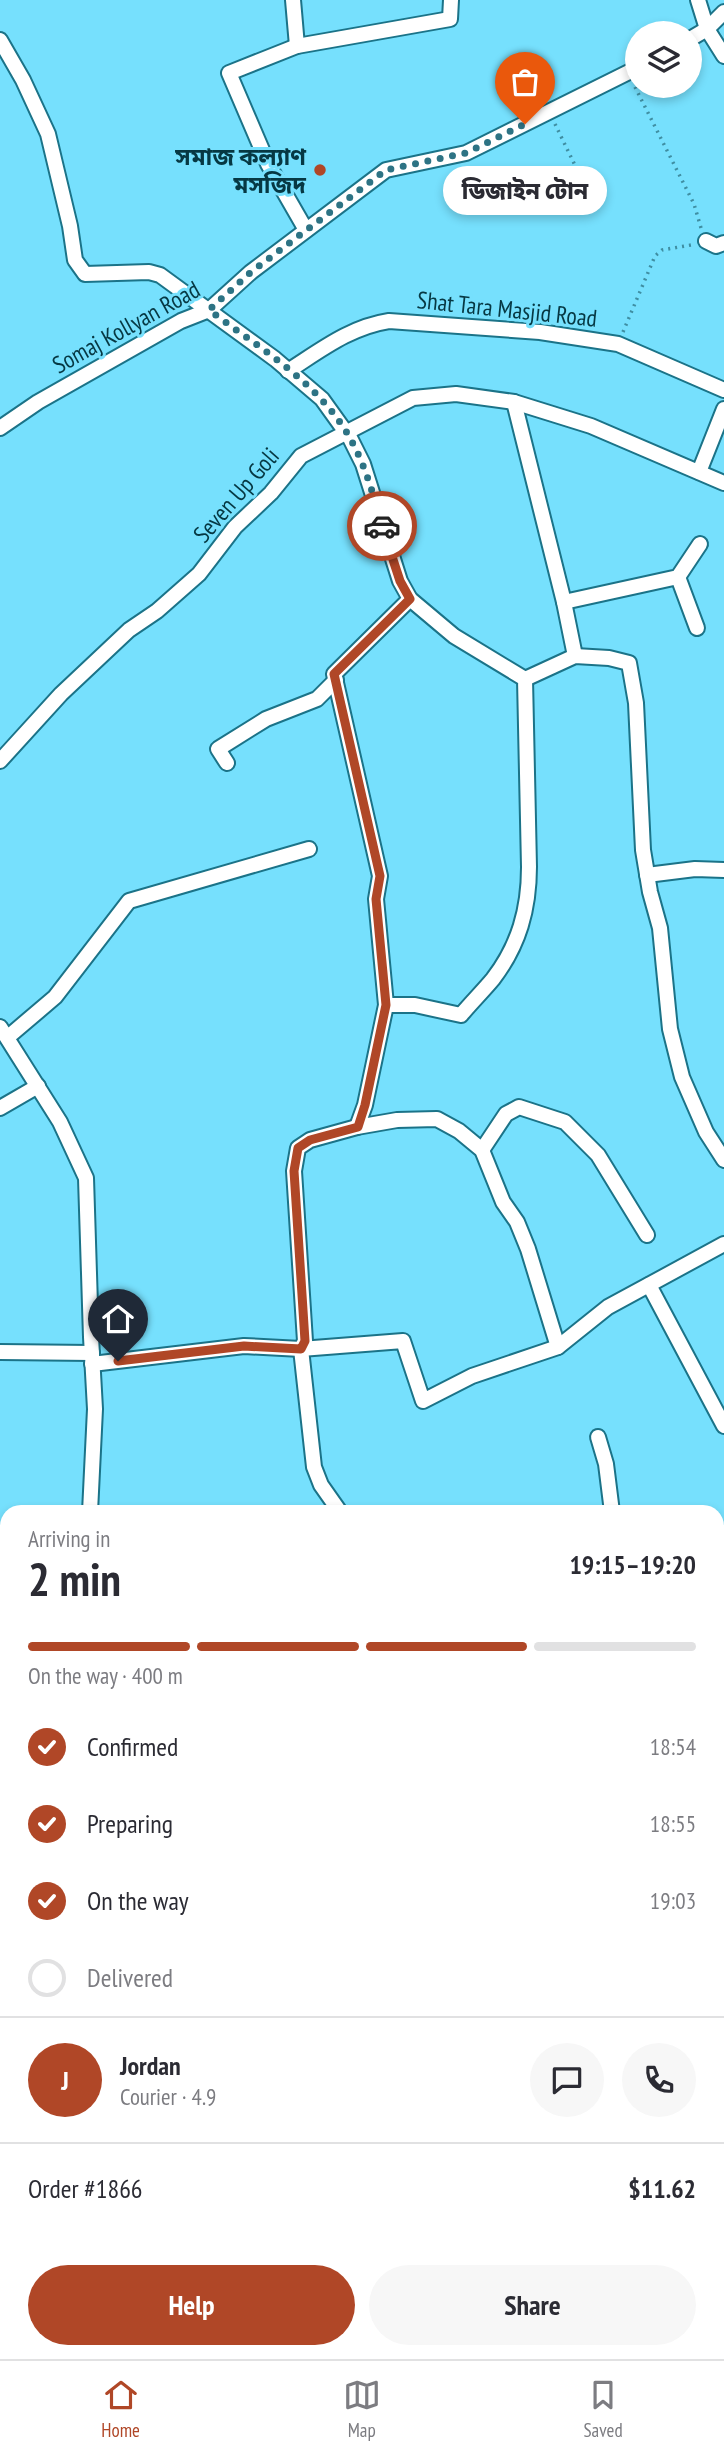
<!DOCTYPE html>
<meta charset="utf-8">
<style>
:root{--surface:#fff;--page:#f7f7f7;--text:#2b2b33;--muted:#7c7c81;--line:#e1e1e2;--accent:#b04727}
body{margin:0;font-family:"PT Sans Narrow","Noto Sans Bengali",sans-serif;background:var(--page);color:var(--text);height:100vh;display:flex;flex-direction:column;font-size:26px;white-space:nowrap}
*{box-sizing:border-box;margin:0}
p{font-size:23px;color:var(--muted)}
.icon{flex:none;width:38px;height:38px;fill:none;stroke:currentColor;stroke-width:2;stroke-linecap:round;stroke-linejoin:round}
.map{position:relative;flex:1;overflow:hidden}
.sheet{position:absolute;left:0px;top:1505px;width:724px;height:854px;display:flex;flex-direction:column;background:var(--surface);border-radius:21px 21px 0 0;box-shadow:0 4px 10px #0003}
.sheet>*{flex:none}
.controls{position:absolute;left:625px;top:21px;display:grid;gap:14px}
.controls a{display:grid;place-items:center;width:77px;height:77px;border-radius:50%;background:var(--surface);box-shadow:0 4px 10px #0003;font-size:35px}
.pin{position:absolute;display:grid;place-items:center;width:60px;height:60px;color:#fff;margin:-72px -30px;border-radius:50% 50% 50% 0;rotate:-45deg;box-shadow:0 0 7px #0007}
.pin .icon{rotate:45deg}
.courier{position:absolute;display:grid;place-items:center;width:70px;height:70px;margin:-35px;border:5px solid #b04727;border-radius:50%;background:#fff;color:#222;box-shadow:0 2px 9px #0007}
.bubble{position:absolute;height:49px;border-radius:24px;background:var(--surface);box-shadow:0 4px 10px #0003;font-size:23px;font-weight:800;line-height:49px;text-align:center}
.overview em{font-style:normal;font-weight:800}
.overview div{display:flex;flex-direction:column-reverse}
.overview{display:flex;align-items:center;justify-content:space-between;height:119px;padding:0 28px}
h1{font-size:46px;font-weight:800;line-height:52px}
.bar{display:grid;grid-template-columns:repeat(4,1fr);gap:10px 7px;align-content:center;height:84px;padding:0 28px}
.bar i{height:9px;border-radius:5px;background:var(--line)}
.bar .on{background:var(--accent)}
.bar p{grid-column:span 4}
.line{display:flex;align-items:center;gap:18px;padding:0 28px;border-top:2px solid var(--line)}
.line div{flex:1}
.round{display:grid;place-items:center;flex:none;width:74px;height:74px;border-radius:37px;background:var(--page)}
ol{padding:0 28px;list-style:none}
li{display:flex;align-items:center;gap:21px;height:77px}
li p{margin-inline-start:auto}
li .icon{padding:7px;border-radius:50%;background:var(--accent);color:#fff;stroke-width:4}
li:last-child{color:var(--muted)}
li i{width:38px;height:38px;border:4px solid var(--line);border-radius:50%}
.cta{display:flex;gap:14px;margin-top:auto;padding:14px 28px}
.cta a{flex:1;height:80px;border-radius:42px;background:var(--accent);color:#fff;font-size:28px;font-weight:800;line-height:80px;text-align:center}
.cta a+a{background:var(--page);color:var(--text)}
.menu{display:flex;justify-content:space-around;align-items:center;height:98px;border-top:2px solid var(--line);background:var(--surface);font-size:19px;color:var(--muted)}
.menu a{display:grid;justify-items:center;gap:4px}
.menu .on{color:var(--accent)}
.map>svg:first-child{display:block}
</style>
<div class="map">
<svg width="724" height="2359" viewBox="0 0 724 2359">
<rect width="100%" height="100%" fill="#76e0fd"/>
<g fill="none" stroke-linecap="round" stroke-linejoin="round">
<!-- street casing -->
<g stroke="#1b7388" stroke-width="18">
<g id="street">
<polyline points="293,0 297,46"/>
<polyline points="698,0 707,29 724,56"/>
<polyline points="690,39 707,29 724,12"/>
<path d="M 0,40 L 23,80 L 48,134 L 70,226 L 75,260 L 85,274 L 149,272 L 160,275 L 275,359 L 322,399 L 350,438 L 363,464 L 400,581 L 410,599 L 454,636 L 525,679 L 529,867 C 529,909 519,945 493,979 C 483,991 471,1003 461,1015 L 415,1005 L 386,1005"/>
<polyline points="306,230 268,164 229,73 297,46 450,19 451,0"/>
<polyline points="706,241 716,246 724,243"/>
<path d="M 288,371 C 321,350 350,327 389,321 L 540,332 L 618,344 L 724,390"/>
<polyline points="514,402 564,602 575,656"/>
<polyline points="0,428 38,402 181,321 209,310 251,272 386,170 466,153 637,68"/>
<polyline points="699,472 724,409"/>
<polyline points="678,577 697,628"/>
<polyline points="564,602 678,577 700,544"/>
<polyline points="525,679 575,656 609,658 629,663 636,703 643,850 650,892 660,928 670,1029 682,1077 706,1132 724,1160"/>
<polyline points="0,761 61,694 129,630 157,611 199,574 235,527 271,493 301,456 413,398 456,394 514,402 591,426 724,483"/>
<polyline points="227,763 218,749 266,719 317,699 336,680"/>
<polyline points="647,875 695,869 724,870"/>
<polyline points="0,1027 60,1122 86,1178 91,1337 95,1409 90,1512"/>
<polyline points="8,1037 55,997 129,901 309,849"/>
<polyline points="0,1108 38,1086"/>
<polyline points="357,1127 365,1105 386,1005 376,899 380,876 334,674 410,599"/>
<polyline points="482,1150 506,1114 519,1107 565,1122 598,1155 647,1235"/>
<polyline points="649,1285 724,1426"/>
<polyline points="0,1352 92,1353"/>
<polyline points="92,1364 244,1346 301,1349 403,1341 423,1401 472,1376 558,1347 608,1307 724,1244"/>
<polyline points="598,1437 606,1464 612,1512"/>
<polyline points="340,1512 321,1485 314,1467 301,1349 305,1341 294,1171 298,1148 310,1140 357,1127 397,1120 437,1119 459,1131 482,1150 503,1202 517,1222 528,1249 558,1347"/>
<polyline points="718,1544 724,1541"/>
<polyline points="718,1796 724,1797"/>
<polyline points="0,1797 7,1795"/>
<polyline points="718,1915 724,1914"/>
<polyline points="0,1996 7,1994"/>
<polyline points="0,2105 7,2103"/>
<polyline points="718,2124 724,2125"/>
<polyline points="718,2173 724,2173"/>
<polyline points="0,2234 7,2232"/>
<polyline points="718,2314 724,2313"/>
<polyline points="120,2352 124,2359"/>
<polyline points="241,2352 244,2359"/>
<polyline points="414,2352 415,2359"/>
<polyline points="609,2352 611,2359"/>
<polyline points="0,2357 1,2359"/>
<polyline points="524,2359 541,2352"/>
</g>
</g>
<!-- path -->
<g stroke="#3f8ea2" stroke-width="3.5" stroke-dasharray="2 5" stroke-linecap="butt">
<polyline points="635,87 694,204 701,228"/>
<polyline points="555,124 585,186"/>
<polyline points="623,332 655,256 662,250 691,245"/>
</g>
<!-- street -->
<use href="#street" stroke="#fff" stroke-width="14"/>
</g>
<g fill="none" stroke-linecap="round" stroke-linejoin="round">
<!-- done -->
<path stroke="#2d7384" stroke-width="7" stroke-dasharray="0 12.6" d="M 382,526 C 374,497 366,467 351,440 C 321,384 258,347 209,310 L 251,272 L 386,170 L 466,153 L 525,124"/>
<!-- route -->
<polyline stroke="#b04727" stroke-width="9" points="118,1361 244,1346 301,1349 305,1341 294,1171 298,1148 310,1140 358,1127 365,1105 386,1005 376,899 380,876 334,674 410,599 400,581 382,526"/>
</g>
<!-- markers -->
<circle fill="#b04727" stroke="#76e0fd" stroke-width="2.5" cx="320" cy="170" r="7"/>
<g text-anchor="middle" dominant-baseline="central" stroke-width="6" stroke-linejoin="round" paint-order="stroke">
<!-- poi labels -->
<g font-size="24" font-weight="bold" fill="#063843" stroke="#76e0fd" text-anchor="end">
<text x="306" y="156">সমাজ কল্যাণ<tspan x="306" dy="28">মসজিদ</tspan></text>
</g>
<!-- street labels -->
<g font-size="24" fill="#063843" stroke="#76e0fd">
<text transform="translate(507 309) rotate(6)">Shat Tara Masjid Road</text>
<text transform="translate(126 327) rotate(-29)">Somaj Kollyan Road</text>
<text transform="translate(236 495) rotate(-49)">Seven Up Goli</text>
</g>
</g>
</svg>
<div class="controls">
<a><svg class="icon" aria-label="layers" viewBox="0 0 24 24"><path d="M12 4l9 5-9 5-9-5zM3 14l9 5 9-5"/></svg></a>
</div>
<div class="pin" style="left:525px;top:124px;background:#ea580c"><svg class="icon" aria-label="bag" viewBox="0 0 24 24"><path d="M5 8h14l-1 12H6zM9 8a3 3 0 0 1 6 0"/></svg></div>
<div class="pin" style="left:118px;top:1361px;background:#1f2937"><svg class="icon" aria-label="home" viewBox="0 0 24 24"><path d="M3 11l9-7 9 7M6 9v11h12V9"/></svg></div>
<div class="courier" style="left:382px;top:526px"><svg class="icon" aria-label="car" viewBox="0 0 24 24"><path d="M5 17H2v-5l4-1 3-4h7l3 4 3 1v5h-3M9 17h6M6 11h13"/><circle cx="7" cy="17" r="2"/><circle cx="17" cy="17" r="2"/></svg></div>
<div class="bubble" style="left:443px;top:166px;width:164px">ডিজাইন টোন</div>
<section class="sheet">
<div class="overview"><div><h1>2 min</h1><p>Arriving in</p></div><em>19:15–19:20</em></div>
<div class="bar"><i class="on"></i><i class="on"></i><i class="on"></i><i></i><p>On the way · 400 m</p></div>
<ol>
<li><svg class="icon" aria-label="check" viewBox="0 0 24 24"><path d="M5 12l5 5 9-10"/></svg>Confirmed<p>18:54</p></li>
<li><svg class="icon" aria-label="check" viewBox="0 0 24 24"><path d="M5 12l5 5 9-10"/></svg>Preparing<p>18:55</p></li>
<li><svg class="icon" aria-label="check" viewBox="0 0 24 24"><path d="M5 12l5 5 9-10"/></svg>On the way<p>19:03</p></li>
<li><i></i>Delivered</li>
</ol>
<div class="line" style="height:126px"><b class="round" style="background:var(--accent);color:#fff">J</b><div><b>Jordan</b><p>Courier · 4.9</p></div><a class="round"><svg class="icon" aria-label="chat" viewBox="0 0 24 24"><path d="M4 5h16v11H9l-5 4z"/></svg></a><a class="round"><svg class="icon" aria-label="phone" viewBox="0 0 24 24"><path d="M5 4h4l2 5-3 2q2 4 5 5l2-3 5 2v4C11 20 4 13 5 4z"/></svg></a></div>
<div class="line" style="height:91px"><div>Order #1866</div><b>$11.62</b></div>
<div class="cta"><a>Help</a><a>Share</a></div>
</section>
</div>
<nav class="menu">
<a class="on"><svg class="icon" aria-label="home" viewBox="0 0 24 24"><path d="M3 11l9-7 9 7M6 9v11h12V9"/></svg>Home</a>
<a><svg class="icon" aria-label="map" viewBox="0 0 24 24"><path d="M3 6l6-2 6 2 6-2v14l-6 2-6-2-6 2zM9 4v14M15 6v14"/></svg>Map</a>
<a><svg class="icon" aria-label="saved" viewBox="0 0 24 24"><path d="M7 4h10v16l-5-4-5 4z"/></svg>Saved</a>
</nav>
